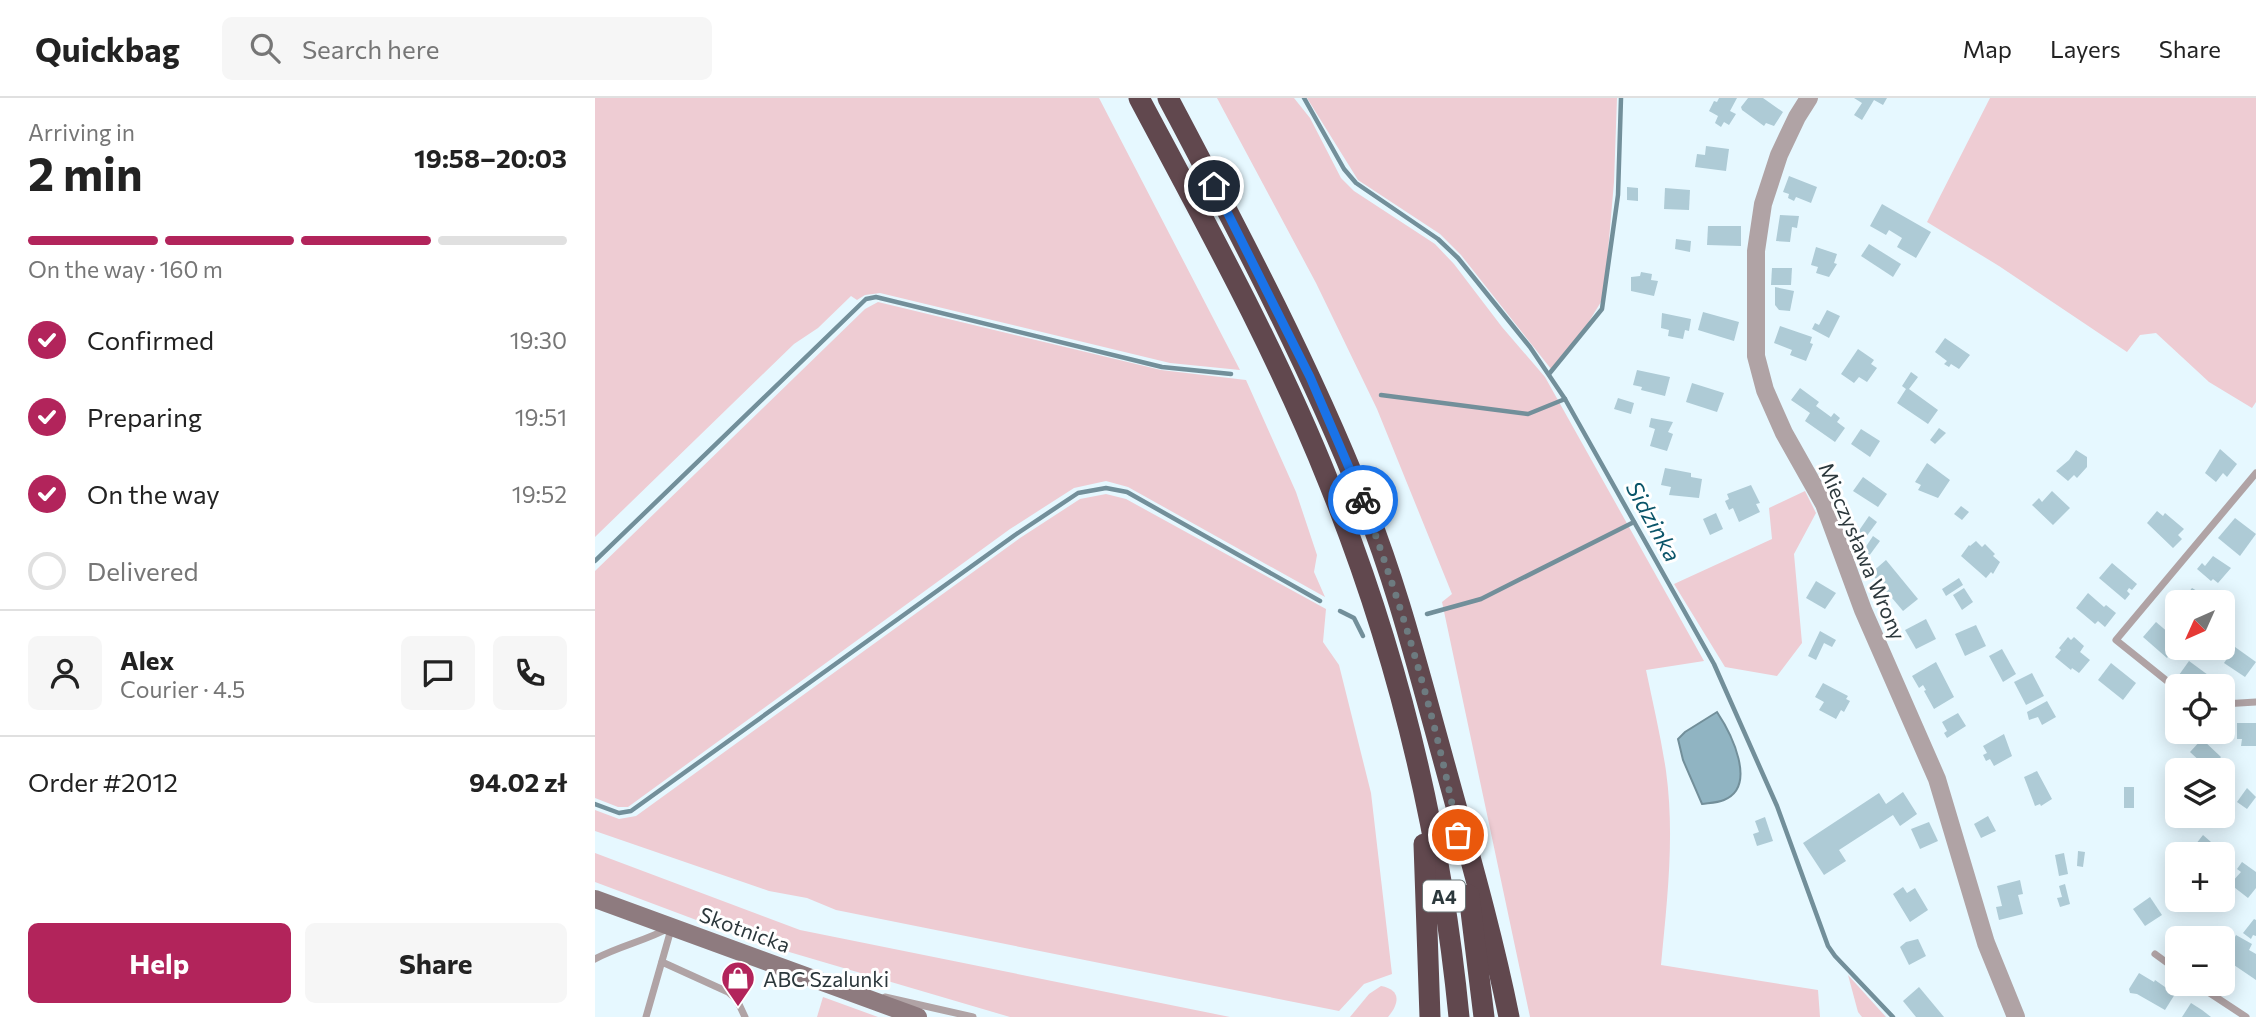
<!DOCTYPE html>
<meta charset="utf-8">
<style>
:root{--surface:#fff;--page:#f6f6f6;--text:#222;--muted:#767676;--line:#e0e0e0;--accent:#b2245b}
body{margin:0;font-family:Commissioner,sans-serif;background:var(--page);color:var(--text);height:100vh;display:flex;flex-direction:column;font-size:26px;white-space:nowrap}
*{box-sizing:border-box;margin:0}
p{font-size:23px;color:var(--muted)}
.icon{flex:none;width:38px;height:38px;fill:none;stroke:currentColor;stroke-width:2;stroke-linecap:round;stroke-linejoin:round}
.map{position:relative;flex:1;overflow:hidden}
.drawer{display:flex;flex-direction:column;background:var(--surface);width:595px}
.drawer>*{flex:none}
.needle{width:46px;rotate:225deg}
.buttons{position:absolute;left:1570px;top:492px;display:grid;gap:14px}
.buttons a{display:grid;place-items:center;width:70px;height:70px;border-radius:10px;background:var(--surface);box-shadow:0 4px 18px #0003;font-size:35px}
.pin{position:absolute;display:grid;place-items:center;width:60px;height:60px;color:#fff;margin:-30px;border:4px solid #fff;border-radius:50%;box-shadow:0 2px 7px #0007}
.courier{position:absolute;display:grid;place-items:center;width:70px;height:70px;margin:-35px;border:5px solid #1a73e8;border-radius:50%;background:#fff;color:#222;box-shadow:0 2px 9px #0007}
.head em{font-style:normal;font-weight:700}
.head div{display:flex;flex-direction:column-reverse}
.head{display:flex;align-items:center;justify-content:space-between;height:119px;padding:0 28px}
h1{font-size:46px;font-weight:700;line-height:52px}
.bar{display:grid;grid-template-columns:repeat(4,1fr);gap:10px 7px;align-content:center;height:84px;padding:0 28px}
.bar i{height:9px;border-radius:5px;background:var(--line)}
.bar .on{background:var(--accent)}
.bar p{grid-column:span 4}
.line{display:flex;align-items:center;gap:18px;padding:0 28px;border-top:2px solid var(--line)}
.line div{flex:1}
.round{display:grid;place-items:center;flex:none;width:74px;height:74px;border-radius:10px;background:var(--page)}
ol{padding:0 28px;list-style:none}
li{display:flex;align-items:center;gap:21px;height:77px}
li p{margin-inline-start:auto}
li .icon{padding:7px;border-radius:50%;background:var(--accent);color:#fff;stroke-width:4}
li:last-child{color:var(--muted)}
li i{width:38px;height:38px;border:4px solid var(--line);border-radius:50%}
.cta{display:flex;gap:14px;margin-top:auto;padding:14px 28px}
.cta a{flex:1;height:80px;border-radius:10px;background:var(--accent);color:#fff;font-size:28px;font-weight:700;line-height:80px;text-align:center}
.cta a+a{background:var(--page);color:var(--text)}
header{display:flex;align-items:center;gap:42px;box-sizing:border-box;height:98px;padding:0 35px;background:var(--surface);border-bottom:2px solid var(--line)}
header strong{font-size:33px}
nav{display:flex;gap:38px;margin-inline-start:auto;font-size:24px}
.search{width:490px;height:63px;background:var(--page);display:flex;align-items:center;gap:18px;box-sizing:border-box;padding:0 24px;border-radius:10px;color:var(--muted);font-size:26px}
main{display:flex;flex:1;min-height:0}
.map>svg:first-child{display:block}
</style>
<header>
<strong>Quickbag</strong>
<div class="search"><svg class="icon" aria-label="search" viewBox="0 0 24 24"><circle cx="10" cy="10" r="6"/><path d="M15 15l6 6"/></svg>Search here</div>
<nav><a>Map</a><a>Layers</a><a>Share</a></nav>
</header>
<main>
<section class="drawer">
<div class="head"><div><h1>2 min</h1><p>Arriving in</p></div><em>19:58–20:03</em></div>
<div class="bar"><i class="on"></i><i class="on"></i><i class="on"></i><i></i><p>On the way · 160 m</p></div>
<ol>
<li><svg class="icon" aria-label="check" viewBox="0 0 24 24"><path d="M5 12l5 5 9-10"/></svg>Confirmed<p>19:30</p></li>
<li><svg class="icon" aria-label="check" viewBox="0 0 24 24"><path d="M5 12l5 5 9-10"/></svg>Preparing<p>19:51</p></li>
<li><svg class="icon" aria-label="check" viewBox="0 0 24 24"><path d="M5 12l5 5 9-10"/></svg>On the way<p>19:52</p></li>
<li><i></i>Delivered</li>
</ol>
<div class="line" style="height:126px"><a class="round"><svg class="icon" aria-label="person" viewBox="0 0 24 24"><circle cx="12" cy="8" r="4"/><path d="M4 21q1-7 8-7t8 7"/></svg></a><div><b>Alex</b><p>Courier · 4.5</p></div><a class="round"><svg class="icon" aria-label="chat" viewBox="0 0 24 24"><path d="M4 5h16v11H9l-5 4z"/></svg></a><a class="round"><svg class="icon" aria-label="phone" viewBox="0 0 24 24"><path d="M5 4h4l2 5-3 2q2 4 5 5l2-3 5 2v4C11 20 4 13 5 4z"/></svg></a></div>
<div class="line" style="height:91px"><div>Order #2012</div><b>94.02 zł</b></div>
<div class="cta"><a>Help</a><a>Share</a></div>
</section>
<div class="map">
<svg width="1661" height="919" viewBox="0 0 1661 919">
<rect width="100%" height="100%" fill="#e6f8ff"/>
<!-- green -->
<g fill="#eeccd3">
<polygon points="0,0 504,0 645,272 575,265 285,195 270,197 262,202 256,198 223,230 199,246 0,439"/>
<path d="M 622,0 L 699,0 L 715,20 L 746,80 L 759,93 L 840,146 L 859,166 L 907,229 L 950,279 L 1109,563 L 1051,572 C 1058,606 1066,639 1071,673 C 1080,738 1072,803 1066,867 L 1223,892 L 1225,919 L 935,919 L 847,504 L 857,496 L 782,311 L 721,185 Z"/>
<polygon points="712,0 1022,0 1019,84 1009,199 993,225 956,271 866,157 845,136 763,82"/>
<polygon points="1395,0 1661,0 1661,304 1657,310 1614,284 1561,235 1545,237 1532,254 1404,168 1332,124"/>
<polygon points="283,204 566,272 651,282 701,394 722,457 719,474 730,499 533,389 511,383 479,390 415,431 33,709 23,709 0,700 0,473 270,211"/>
<polygon points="1210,393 1221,415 1199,456 1207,545 1182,578 1130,569 1079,486 1177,441 1174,410"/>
<polygon points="511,396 531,401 731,511 728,544 744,567 776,695 797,876 769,886 744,913 241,812 212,800 174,793 0,733 0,712 24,721 41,718 425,440 485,401"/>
<polygon points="0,755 205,832 635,919 415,919 160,844 0,784"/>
<polygon points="1253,877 1291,919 1267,919 1263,914"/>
<path d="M 786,888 C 807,892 804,906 793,919 L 755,919 L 774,896 Z"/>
<polygon points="228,899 283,919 222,919"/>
</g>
<!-- water -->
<path fill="#90b4c2" stroke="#728f9a" stroke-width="2" d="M 1122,614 C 1136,635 1163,688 1129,702 C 1122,705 1113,705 1107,706 L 1088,662 L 1083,641 L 1090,634 Z"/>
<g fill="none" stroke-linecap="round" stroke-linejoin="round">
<!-- stream -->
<g stroke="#728f9a" stroke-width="4.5">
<polyline points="709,0 749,71 761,85 843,141 863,160 935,249 970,301 1119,566 1182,708 1233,848 1240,858 1298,919"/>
<polyline points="954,276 1007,211 1023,97 1026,0"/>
<polyline points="786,297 933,316 970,301"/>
<polyline points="0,463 271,201 281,199 567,269 636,276"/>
<polyline points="745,513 759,520 768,538"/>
<polyline points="832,516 886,501 1039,424"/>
<polyline points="0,706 24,715 36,713 420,437 483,395 511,390 532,394 725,503"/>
</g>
</g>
<!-- building -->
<g fill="#aecbd6">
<polygon points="1124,0 1142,0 1135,13 1141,16 1134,27 1129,24 1126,29 1120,25 1123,18 1114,13 1119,3 1122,4"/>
<polygon points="1153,0 1168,0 1188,14 1179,28 1171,25 1169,28 1147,12 1146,9"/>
<polygon points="1259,0 1292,0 1288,7 1279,2 1267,22 1259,17 1267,5"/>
<polygon points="1111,48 1134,51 1131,73 1100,69 1102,56 1110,57"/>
<polygon points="1194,78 1222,89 1216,105 1201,99 1199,103 1193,100 1194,96 1188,94"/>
<polygon points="1032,89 1043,90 1043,103 1032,102"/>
<polygon points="1070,90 1095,92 1094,112 1069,111"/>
<polygon points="1287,106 1336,134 1321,160 1302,149 1307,140 1294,132 1291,137 1275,128"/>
<polygon points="1185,117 1204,118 1202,130 1197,129 1195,144 1181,143"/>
<polygon points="1113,128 1146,128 1146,148 1112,147"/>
<polygon points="1081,141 1096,143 1095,154 1080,151"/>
<polygon points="1274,146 1306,166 1298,179 1266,158"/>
<polygon points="1221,149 1242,156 1239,165 1242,166 1234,179 1221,175 1223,169 1216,167"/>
<polygon points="1177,170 1197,170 1196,187 1176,187"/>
<polygon points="1046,174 1057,176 1056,182 1063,183 1059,198 1036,193 1036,179 1045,178"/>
<polygon points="1180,189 1199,193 1195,213 1184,212 1180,207"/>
<polygon points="1232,212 1245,218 1234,240 1217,231 1220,225 1224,227"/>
<polygon points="1108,214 1144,224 1139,243 1103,232"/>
<polygon points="1067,215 1096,221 1094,233 1090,232 1088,241 1073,238 1074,232 1066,230"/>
<polygon points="1185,228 1217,239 1215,245 1218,246 1211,263 1195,257 1197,252 1179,245"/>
<polygon points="1350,240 1375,257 1364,271 1356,266 1354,269 1349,266 1352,263 1340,254"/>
<polygon points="1263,251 1279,262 1276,266 1282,270 1272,284 1264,279 1259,285 1246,276"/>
<polygon points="1042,272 1075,279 1070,298 1046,292 1047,289 1038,287"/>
<polygon points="1316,274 1323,279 1314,291 1343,312 1333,326 1302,305 1311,291 1307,288"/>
<polygon points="1097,285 1129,295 1122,314 1091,304"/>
<polygon points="1205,290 1224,304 1221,308 1236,319 1239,315 1245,320 1242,324 1250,330 1240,344 1210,323 1215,315 1196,302"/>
<polygon points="1023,300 1039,305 1036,316 1019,311"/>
<polygon points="1056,320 1078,324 1073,334 1078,336 1072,353 1055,348 1060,331 1054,329"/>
<polygon points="1344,330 1351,335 1340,346 1335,342"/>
<polygon points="1266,331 1285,343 1275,359 1256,346"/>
<polygon points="1625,351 1642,366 1632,379 1628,375 1621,384 1610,375"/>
<polygon points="1481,352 1492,359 1492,369 1482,380 1479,377 1473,383 1461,373 1474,362"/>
<polygon points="1332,365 1355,382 1343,400 1323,392 1326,387 1320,384"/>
<polygon points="1070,370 1096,375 1096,379 1107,381 1104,400 1074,397 1076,389 1066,387"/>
<polygon points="1268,379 1292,396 1283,409 1258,393"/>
<polygon points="1156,387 1165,405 1161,406 1165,414 1144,424 1138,410 1134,412 1130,403 1134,401 1132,396"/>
<polygon points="1457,393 1475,410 1458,427 1437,407 1444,400 1447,404"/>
<polygon points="1366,408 1374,414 1367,422 1359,416"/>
<polygon points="1562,413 1568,418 1570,415 1589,431 1583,437 1587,441 1578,450 1552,425"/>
<polygon points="1121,415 1128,431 1115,437 1108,421"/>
<polygon points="1274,418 1282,424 1271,439 1263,434"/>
<polygon points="1640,420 1661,436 1645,458 1623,440"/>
<polygon points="1278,438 1285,443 1274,458 1268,453"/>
<polygon points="1381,443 1387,449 1390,446 1400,456 1398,458 1405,464 1398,476 1396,474 1391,480 1366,458 1374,447 1375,448"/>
<polygon points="1618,458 1636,470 1623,485 1618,481 1616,483 1602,471 1607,465 1610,468"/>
<polygon points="1291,462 1323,501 1308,513 1276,475"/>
<polygon points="1517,465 1542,486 1537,492 1534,490 1532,493 1535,496 1530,502 1504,480"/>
<polygon points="1364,480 1368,487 1351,498 1347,491"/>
<polygon points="1221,483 1241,495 1230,511 1211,500"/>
<polygon points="1369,490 1378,504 1367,512 1358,497"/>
<polygon points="1597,490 1609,497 1613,504 1586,504"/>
<polygon points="1493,495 1509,509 1511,507 1521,515 1510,529 1503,523 1500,526 1481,510"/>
<polygon points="1331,521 1341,541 1321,551 1310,532"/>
<polygon points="1561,524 1582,542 1582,548 1572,560 1548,539"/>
<polygon points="1381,527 1391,548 1370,558 1360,536"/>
<polygon points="1225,533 1241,542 1237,549 1229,545 1221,562 1213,558"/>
<polygon points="1473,539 1476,542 1479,539 1489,548 1485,554 1495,562 1484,575 1477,570 1476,572 1460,559 1466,552 1464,550"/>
<polygon points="1640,549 1661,564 1650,579 1629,565"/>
<polygon points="1407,551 1421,576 1408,584 1394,558"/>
<polygon points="1594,563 1628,588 1600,588 1584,577"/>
<polygon points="1341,564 1359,599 1339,611 1329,593 1331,592 1328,587 1324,590 1317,578"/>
<polygon points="1516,565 1541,585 1528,602 1503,582"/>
<polygon points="1437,575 1449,598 1431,607 1419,584"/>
<polygon points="1228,585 1253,598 1251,601 1255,603 1249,614 1246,612 1241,621 1224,612 1229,604 1220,599"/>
<polygon points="1452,603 1461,619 1447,627 1443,619 1434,622 1432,614"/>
<polygon points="1363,615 1371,628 1352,640 1349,635 1352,633 1347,624"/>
<polygon points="1642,625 1661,625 1661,648 1646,648 1647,641 1642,641"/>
<polygon points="1409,636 1417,658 1399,668 1395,661 1391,663 1388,657 1392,655 1388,648"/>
<polygon points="1607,641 1626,659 1618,668 1613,663 1609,667 1595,654"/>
<polygon points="1442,673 1457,701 1446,708 1445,706 1440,708 1429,679"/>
<polygon points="1582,684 1582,706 1575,699 1578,696 1574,692"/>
<rect x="1529" y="689" width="10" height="21"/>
<polygon points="1652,690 1661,699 1652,711 1642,704"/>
<polygon points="1308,694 1322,716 1305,728 1298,717 1244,752 1251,763 1229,777 1208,745 1284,695 1291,706"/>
<polygon points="1393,718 1401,733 1386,740 1379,726"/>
<polygon points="1170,719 1178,743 1162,748 1158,736 1164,734 1160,723"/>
<polygon points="1334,724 1343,743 1325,751 1316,731"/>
<polygon points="1608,737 1616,744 1614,746 1627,756 1593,756"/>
<polygon points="1483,753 1490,754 1488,769 1482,768"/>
<polygon points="1469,755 1473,776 1464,778 1460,757"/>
<polygon points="1647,764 1661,774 1661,790 1653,800 1635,786 1646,774 1642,771"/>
<polygon points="1425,782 1428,796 1423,797 1428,816 1404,822 1401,809 1407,808 1402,788"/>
<polygon points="1470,786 1475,806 1465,809 1462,800 1467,799 1464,788"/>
<polygon points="1308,789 1312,795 1320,790 1333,812 1315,824 1298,796"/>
<polygon points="1555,799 1567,817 1550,828 1538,811"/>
<polygon points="1659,821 1661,822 1661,838 1658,837 1656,841 1648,835"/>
<polygon points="1641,837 1657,846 1654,852 1661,856 1661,882 1636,865 1628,862"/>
<polygon points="1323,841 1331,858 1314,867 1305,849 1311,844"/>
<polygon points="1544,875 1559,884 1560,882 1580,896 1570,912 1542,896 1535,895 1534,891"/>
<polygon points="1324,889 1349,919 1321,919 1308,903"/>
<polygon points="1596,905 1607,912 1616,919 1587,919"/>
</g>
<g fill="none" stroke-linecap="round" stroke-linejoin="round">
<!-- service -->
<g stroke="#b0a3a5" stroke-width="7">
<polyline points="1582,591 1521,542 1661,375"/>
<polyline points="1628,606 1661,604"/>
<polyline points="1560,856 1582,872"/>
<path d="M 0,861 C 24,848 50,843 74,830"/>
<polyline points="67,864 133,894 142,902 150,919"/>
<polyline points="1601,886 1651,919"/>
<polyline points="290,899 378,919"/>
<polyline points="51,919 77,828"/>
</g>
<!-- tertiary -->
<polyline stroke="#b0a3a5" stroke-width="18" points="1214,0 1202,19 1184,57 1168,106 1161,153 1161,258 1170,292 1189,335 1229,406 1268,512 1342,681 1391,845 1421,919"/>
<!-- secondary -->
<polyline stroke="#8e7b7f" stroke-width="18" points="0,801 323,919"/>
<!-- motorway -->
<g stroke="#61484e" stroke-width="21">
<path d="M 544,0 C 611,126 681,252 734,385 C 803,556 846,735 864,919"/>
<path d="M 573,0 C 642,131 712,262 767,400 C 801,483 823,571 847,657 C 871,745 896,830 914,919"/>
<polyline points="829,746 835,919"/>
<polyline points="874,797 889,919"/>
</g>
</g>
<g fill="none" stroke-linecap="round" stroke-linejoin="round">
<!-- done -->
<path stroke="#6d7b80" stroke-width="7" stroke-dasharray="0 12.6" d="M 768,402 C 808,512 842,622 863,737"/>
<!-- route -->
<polyline stroke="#1a73e8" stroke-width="9" points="619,88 715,279 768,402"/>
</g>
<!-- icons -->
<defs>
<g id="shop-pin" transform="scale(1.75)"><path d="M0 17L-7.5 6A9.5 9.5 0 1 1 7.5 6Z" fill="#b2245b" stroke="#fff"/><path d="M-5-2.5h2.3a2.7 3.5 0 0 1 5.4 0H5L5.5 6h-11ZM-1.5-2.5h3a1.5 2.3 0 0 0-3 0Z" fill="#fff"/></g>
</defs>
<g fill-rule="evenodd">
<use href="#shop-pin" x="143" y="880"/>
</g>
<g text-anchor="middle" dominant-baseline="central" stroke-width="6" stroke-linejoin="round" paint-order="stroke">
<!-- shield labels -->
<rect fill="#fff" stroke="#6b7476" stroke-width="2" x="828" y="782.5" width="42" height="31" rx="5"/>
<g font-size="19" font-weight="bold" fill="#2c383c">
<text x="849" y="798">A4</text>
</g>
<!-- street labels -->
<g font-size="21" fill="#2c383c" stroke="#fff">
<text transform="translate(1268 453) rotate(67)">Mieczysława Wrony</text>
<text transform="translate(150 831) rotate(20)">Skotnicka</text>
</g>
<!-- poi labels -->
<g font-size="21" fill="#2c383c" stroke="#fff" text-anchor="start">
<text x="168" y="880">ABC Szalunki</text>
</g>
<!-- water labels -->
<g font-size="23" font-style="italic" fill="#0b5569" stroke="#fff">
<text transform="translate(1059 423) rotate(61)">Sidzinka</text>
</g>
</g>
</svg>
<div class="buttons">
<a><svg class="needle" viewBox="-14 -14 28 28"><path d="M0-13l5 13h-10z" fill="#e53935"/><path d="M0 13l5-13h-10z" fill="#767676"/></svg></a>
<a><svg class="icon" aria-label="locate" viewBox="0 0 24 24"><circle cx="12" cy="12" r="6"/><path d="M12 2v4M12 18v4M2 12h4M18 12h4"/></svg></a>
<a><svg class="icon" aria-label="layers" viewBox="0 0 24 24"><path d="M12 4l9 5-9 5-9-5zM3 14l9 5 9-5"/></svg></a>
<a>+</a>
<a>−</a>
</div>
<div class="pin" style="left:863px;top:737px;background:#ea580c"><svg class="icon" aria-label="bag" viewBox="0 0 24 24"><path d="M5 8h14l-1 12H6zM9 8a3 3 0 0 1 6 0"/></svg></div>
<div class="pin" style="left:619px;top:88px;background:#1f2937"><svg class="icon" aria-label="home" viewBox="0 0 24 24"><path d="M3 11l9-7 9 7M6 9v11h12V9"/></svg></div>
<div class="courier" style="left:768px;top:402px"><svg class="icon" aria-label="bike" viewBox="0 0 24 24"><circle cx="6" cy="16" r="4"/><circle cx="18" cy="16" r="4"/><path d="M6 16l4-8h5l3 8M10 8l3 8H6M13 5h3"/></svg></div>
</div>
</main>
